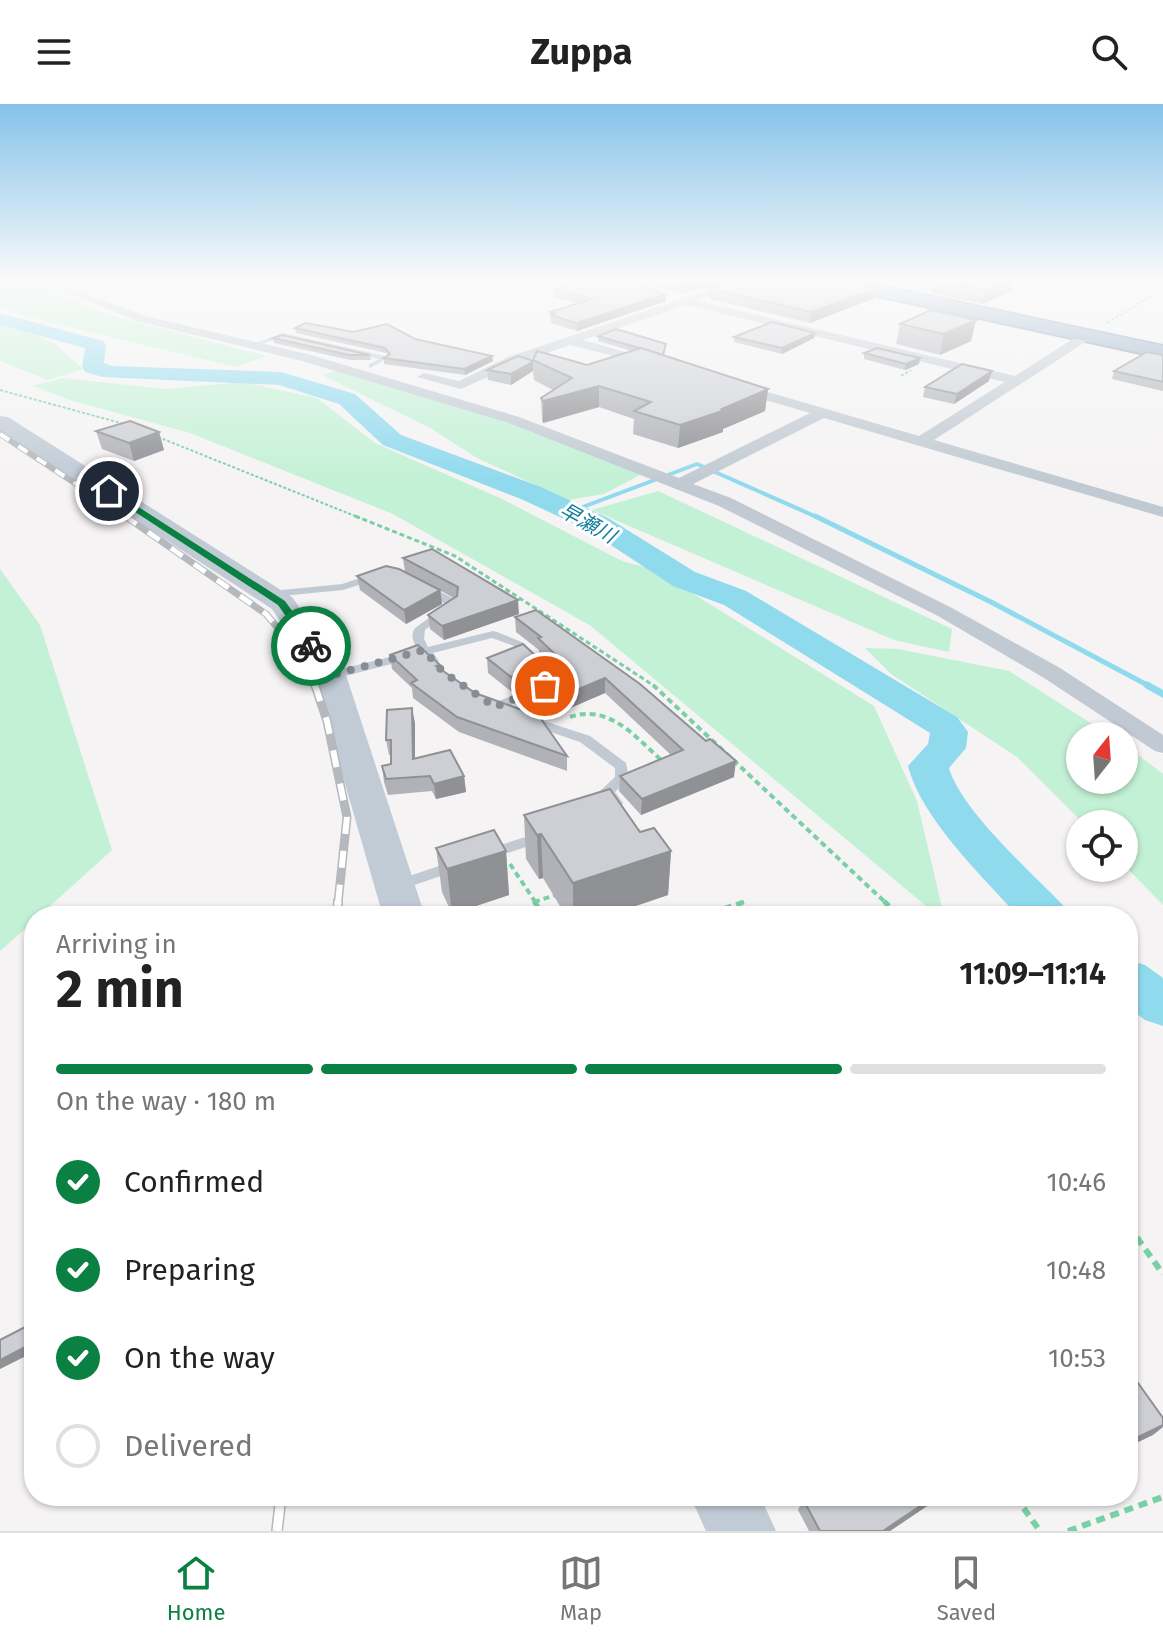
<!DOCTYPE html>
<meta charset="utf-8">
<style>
:root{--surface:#fff;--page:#f6f6f6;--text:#222;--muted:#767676;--line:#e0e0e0;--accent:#0b8043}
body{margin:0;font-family:"Fira Sans","Noto Sans JP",sans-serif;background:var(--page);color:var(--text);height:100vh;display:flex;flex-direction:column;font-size:30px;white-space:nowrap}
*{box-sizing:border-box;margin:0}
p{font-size:26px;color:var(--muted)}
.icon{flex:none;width:44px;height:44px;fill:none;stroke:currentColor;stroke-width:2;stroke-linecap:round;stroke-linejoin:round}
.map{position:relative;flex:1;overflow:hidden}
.side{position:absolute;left:24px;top:802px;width:1114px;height:600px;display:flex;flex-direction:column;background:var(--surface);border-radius:32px;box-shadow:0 2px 6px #0004}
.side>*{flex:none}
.needle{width:52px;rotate:17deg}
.controls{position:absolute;left:1066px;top:618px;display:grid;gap:16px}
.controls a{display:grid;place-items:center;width:72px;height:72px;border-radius:50%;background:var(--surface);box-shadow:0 2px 6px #0004;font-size:40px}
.pin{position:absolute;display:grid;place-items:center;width:68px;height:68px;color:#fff;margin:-34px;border:4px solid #fff;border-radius:50%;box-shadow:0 2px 8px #0007}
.courier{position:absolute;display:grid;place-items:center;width:80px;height:80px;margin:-40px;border:6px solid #0b8043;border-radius:50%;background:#fff;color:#222;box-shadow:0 2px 10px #0007}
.headline em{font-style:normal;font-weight:700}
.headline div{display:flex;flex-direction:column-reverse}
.headline{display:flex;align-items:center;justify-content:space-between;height:136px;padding:0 32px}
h1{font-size:52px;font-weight:700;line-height:60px}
.bar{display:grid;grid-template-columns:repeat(4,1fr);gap:12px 8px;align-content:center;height:96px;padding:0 32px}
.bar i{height:10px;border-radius:6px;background:var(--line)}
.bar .current{background:var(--accent)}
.bar p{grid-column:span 4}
ol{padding:0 32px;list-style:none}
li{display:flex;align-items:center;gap:24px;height:88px}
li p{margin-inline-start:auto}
li .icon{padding:8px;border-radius:50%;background:var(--accent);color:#fff;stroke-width:4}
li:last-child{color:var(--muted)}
li i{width:44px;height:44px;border:4px solid var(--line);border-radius:50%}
header{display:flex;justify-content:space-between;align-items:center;height:104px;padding:0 32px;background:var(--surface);font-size:36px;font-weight:700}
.tab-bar{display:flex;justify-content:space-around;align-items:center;height:112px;border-top:2px solid var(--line);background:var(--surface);font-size:22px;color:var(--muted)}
.tab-bar a{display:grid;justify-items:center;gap:4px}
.tab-bar .current{color:var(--accent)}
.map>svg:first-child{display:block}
</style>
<header><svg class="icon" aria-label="menu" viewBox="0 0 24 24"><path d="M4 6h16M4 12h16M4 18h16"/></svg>Zuppa<svg class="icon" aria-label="search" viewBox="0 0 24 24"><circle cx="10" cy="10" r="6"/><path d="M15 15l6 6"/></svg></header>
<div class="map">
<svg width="1163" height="1427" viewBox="0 0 1163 1427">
<rect width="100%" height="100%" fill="#f5f3f3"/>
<!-- green -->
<g fill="#c3f1d5">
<polygon points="0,177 28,177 106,210 266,252 236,263 20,211 0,202"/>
<polygon points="0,216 55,240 83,265 48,276 0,257"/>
<polygon points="340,266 502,316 642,370 604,390 568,396 477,354 432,325 322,271"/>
<polygon points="63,274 165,285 242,278 317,294 375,339 502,395 622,457 655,466 874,602 917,697 944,812 938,812 591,522 393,410 190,329 73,297 33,282"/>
<polygon points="658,387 952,525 949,548 894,536 592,406"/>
<polygon points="0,465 40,521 112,746 39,812 34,812 34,817 0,847"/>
<polygon points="865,544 898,545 1009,567 1111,632 1080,632 1080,676 1124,676 1124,640 1163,670 1163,801 1124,761 1124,720 1084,720 1017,653 891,570"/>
</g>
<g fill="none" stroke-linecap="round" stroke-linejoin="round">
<!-- stream-far2 -->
<polyline stroke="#90daee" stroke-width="4" points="572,407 697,360 819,414"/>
<!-- stream-far1 -->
<polyline stroke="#90daee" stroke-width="5" points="815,412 991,498 1151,583"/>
<!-- stream -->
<polyline stroke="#90daee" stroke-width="7" points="1147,581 1163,590"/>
<!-- river -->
<g fill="#90daee" fill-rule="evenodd">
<path d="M 0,209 L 103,237 L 106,241 L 104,259 L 112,262 L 281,268 L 355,290 L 401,331 L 541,383 L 608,414 L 695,468 L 746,487 L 957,613 L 968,628 L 966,644 L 949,664 C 961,706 1031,768 1062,800 L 1069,812 L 1018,812 C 982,772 921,714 908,662 L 928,640 L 930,629 L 724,501 L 673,482 L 588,426 L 521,395 L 383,341 L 339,300 L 279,281 L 103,273 L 85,268 L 82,263 L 85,244 L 0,221 Z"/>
<polygon points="1128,856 1145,861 1163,874 1163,922 1145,916 1128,903"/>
</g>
<!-- highway casing -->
<g stroke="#7690ad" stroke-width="4">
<polygon id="highway" points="824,177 858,177 1163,242 1163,254 833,182"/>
</g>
<!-- path-far4 -->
<g stroke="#7ad0a6" stroke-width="2" stroke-dasharray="3 2" stroke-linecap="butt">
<polyline points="1107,219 1163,185"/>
<polyline points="901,272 911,266"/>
<polyline points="0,286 128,321"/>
<polyline points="158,333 360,414"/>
</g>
<!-- path-far3 -->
<polyline stroke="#7ad0a6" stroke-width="3" stroke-dasharray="5 3" stroke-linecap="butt" points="355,412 455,452 656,583"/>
<!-- path-far2 -->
<g stroke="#7ad0a6" stroke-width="4" stroke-dasharray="6 4" stroke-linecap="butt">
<polyline points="653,581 886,799"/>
<path d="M 570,613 C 608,600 634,631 660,655 L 654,660"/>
<polyline points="510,760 536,799"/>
<polyline points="534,798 559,790"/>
<polyline points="740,799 744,798"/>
</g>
<!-- path-far1 -->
<g stroke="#7ad0a6" stroke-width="5" stroke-dasharray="7 5" stroke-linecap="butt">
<polyline points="534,797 544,812"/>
<polyline points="884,797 899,812"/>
<polyline points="519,812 532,808"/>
<polyline points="702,812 744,798"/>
</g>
<!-- path -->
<g stroke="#7ad0a6" stroke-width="6" stroke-dasharray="9 6" stroke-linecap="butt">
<polyline points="1128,1121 1163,1170"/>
<polyline points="1015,1392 1040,1427"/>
<polyline points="1068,1427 1163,1393"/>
</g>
<!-- lane -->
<g fill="#c1cad2" fill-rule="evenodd">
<polygon points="283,229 385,252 388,254 370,264 368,261 379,255 283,233 250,244 247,242"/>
<polygon points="376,469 381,472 380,474 343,486 282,492 277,489 282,486 342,480"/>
<path d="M 426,481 L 455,495 L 458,502 L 425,526 L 424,535 L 428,543 L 493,527 L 497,528 L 522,538 L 556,568 L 558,571 L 549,585 L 499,606 L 491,606 L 489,603 L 491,600 L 541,580 L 546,572 L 514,542 L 492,534 L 433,549 L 439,557 L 433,560 L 429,559 L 423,552 L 329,576 L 325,575 L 325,569 L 418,546 C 413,538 410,532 415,524 L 447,501 L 422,486 L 421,484 Z"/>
<polygon points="528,612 590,632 626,659 629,674 615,688 623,699 621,702 611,702 600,687 615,673 615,664 580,638 524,619 522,616"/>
<polygon points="544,727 551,732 549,735 487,756 480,751 482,747"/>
<polygon points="456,756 461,757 463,761 461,765 397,787 392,786 389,782 392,778"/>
</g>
<!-- street -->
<polygon fill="#c1cad2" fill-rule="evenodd" points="39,177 53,177 145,212 311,251 519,313 679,374 810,309 727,285 727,279 737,279 919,332 1005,278 686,201 583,236 657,257 657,263 570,241 518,259 461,285 417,273 424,269 459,277 508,253 735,177 750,177 698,197 1015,272 1082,229 1090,229 1090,235 934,336 1163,403 1163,413 824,314 693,380 731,394 952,504 1060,564 1163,631 1163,649 1155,647 1044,574 938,512 719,402 509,319 302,257 137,217"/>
<!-- secondary -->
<g fill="#c1cbd6" fill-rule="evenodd">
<polygon points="0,312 8,313 292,493 344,565 425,812 383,812 312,565 272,505 0,328"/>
<polygon points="690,1392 760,1392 776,1427 706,1427"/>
</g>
<!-- highway -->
<use href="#highway" fill="#8ba5c1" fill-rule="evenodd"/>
<!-- rail-far4 casing -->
<g stroke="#b5b8bd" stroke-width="6">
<polyline id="rail-far4" points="0,330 128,414"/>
</g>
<!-- rail-far3 casing -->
<g stroke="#b5b8bd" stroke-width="7">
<polyline id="rail-far3" points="125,412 266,510 307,559 315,583"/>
</g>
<!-- rail-far2 casing -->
<g stroke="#b5b8bd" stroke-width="9">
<polyline id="rail-far2" points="315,581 327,617 347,713 338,799"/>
</g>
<!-- rail-far1 casing -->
<g stroke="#b5b8bd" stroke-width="10">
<polyline id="rail-far1" points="337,812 338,797"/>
</g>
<!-- rail casing -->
<g stroke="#b5b8bd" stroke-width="12">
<polyline id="rail" points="277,1427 281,1392"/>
</g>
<!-- rail-far4 -->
<use href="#rail-far4" stroke="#fff" stroke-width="4" stroke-dasharray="11" stroke-linecap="butt"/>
<!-- rail-far3 -->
<use href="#rail-far3" stroke="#fff" stroke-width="5" stroke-dasharray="14" stroke-linecap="butt"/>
<!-- rail-far2 -->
<use href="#rail-far2" stroke="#fff" stroke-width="6" stroke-dasharray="17" stroke-linecap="butt"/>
<!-- rail-far1 -->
<use href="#rail-far1" stroke="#fff" stroke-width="7" stroke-dasharray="22" stroke-linecap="butt"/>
<!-- rail -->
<use href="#rail" stroke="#fff" stroke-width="9" stroke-dasharray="28" stroke-linecap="butt"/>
</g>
<!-- wall -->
<g fill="#b0b2b7">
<polygon points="623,177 845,177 877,184 875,194 810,219 710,195 711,185 726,179 682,189"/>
<polygon points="933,177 1013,177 1011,187 982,200 931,189"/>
<polygon points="554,186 666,190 666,197 577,227 551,219 550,208 578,199 554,193"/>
<polygon points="976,216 971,237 940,251 896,240 900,220"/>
<polygon points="295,224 353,228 415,235 493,257 465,271 384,260 384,254 388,251 386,249 296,229"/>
<polygon points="815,229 814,234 782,250 734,238 734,233"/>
<polygon points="598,232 666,240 664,252 768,285 765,307 723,325 723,328 678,344 633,330 634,315 599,303 543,319 542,316 541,294 553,286 534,276 533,267 511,281 488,276 487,266 533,256 587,261 632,247 598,237"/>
<polygon points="273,234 370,251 371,256 350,256 274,239"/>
<polygon points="864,249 920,254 919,260 905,266 864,255"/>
<polygon points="1163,251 1163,287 1112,275 1114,267"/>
<polygon points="989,277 954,300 923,293 925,283"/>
<polygon points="96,327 159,328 164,346 134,357 102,345"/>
<polygon points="403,454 519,510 444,536 430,525 428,511 454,494 441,487 442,500 406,520 360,486 357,472 405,468"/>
<polygon points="536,506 734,673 641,711 619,687 620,672 671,651 605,589 547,614 541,612 524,598 524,584 512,588 488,569 487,554 542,572 539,577 550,573 555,564 539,549 539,546 516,528 515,513"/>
<polygon points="390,551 440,561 440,565 567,652 567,667 459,628 413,594 412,584 392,565"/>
<polygon points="415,619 415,654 464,672 466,688 436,695 432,687 388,691 384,678 382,662 391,660 391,651 389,651 386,636"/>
<polygon points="524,711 640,728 671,747 668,791 606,812 566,812 543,774 539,775 526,755"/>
<polygon points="436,744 506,747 509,791 452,810 442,788"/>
<polygon points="942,1392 890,1427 809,1427 798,1406 803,1395"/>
</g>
<!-- shaded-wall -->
<g fill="#909195">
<polygon points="691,177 737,177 682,189 682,179"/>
<polygon points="1005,177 1013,177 1011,187 982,200 986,186"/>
<polygon points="877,184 875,194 810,219 811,208"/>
<polygon points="666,190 666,197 577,227 577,219"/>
<polygon points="976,216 971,237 940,251 944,230"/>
<polygon points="815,229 814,234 782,250 782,244"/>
<polygon points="492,252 493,257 465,271 464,265"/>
<polygon points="920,254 919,260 905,266 906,260"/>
<polygon points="533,257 533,267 511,281 511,270"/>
<polygon points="992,267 989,277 954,300 957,290"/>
<polygon points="599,282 599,303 543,319 543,297"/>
<polygon points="768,285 765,307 723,325 723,328 678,344 680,321"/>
<polygon points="159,328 164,346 134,357 129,339"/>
<polygon points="440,486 442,500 406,520 404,506"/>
<polygon points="518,496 519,510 444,536 442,522"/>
<polygon points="542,558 542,572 539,578 512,588 511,573"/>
<polygon points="605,574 605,589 547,614 546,599"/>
<polygon points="412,604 415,619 415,670 413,655"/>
<polygon points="736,657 734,673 641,711 642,695"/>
<polygon points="464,672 466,688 436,695 434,680"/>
<polygon points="541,730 543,774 539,775 537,731"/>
<polygon points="506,747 509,791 452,810 447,765"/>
<polygon points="671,747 668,791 606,812 573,812 573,779"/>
<polygon points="29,1221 34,1227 34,1248 0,1265 0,1256"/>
<polygon points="1163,1321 1163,1323 1153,1331 1128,1343 1128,1338"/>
<polygon points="935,1392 942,1392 890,1427 883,1427"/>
</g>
<!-- building -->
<g fill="#cdcfd5" stroke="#909195" stroke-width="2">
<polygon points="585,177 622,177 666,190 577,219 550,211 556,210 550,208 592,195 554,186"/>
<polygon points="732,177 845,177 877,184 811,208 711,185"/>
<polygon points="942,177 1005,177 986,186"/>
<polygon points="931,206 976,216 944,230 900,220"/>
<polygon points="772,218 815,229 782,244 734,233"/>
<polygon points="306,219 353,228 387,220 415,235 492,252 464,265 384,254 390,250 385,244 295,224"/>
<polygon points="616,225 666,240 663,251 598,232"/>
<polygon points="282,231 370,251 349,251 273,234"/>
<polygon points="641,244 768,285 722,305 725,306 680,321 634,307 651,298 599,282 543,297 541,294 572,274 533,256 537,247 587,261"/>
<polygon points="877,244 920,254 906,260 864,249"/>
<polygon points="1147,248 1163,251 1163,278 1114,267"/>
<polygon points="518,252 534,257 511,270 487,266"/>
<polygon points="962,260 992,267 957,290 925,283"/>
<polygon points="130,317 159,328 129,339 96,327"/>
<polygon points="432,445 518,496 442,522 428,511 457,492 458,483 403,454"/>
<polygon points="386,462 399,465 440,486 404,506 357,472"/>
<polygon points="536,506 640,580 706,637 710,635 736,657 642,695 620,672 683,646 605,574 546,599 541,597 524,583 550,573 560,555 538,534 541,533 515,513"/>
<polygon points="523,540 542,558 538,563 511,573 487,554"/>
<polygon points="418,541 440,561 436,562 475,589 539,612 567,652 457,613 411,579 417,576 390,551"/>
<polygon points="412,604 413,655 450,646 464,672 434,680 430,672 386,675 382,662 391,660 391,636 386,636 387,606"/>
<polygon points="610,685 640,728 654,724 671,747 573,779 541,730 537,731 524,711"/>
<polygon points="494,726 506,747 447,765 436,744"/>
<polygon points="382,807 383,812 363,812"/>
<polygon points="29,1221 33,1239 0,1256 0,1236"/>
<polygon points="1133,1272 1163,1314 1163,1321 1128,1338 1128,1275"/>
<polygon points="809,1392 935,1392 883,1427 820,1427 803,1395"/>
</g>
<!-- sky -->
<linearGradient id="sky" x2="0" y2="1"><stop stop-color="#85c3ea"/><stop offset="0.47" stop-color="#fafafa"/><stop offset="1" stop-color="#fafafa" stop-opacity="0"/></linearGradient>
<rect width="1163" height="377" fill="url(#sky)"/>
<!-- route -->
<polygon fill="#0b8043" points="106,386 112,386 285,497 317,542 315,544 308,544 278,501 106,389"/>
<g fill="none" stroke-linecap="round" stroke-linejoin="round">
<!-- done -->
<polyline stroke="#868d94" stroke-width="8" stroke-dasharray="0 14.4" points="311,542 329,572 424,546 443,568 495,603 545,582"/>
</g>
<g text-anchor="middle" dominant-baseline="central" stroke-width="6" stroke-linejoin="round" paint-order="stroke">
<!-- far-water labels -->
<g font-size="20" font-style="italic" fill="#0c7c9b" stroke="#fff">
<text transform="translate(588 419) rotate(29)">早瀬川</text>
</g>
</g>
</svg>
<div class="controls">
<a><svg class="needle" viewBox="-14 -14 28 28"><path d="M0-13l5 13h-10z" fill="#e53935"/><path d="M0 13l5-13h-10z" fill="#767676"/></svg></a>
<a><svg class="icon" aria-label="locate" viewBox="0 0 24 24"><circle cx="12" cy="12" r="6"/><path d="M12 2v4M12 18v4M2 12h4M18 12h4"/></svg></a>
</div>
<div class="pin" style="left:545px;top:582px;background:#ea580c"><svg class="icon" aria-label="bag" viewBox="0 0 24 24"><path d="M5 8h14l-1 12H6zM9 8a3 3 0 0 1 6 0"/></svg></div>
<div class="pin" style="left:109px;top:387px;background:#1f2937"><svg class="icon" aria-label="home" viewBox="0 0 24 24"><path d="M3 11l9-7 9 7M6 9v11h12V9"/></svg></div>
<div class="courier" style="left:311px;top:542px"><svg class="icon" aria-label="bike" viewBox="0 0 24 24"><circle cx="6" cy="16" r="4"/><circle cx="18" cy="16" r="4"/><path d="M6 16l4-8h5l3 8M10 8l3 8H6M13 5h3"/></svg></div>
<section class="side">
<div class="headline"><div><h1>2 min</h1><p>Arriving in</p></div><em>11:09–11:14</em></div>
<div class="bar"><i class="current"></i><i class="current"></i><i class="current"></i><i></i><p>On the way · 180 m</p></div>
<ol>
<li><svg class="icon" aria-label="check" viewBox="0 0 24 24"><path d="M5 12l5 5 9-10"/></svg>Confirmed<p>10:46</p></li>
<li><svg class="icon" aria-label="check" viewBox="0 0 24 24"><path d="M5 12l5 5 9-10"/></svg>Preparing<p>10:48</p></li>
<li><svg class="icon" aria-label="check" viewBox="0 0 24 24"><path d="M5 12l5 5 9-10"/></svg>On the way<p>10:53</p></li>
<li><i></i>Delivered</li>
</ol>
</section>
</div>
<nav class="tab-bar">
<a class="current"><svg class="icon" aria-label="home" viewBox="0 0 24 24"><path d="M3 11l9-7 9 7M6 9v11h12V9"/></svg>Home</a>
<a><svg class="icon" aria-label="map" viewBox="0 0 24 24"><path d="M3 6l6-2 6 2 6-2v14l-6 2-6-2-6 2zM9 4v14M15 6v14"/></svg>Map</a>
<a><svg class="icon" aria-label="saved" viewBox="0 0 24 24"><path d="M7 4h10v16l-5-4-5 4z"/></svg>Saved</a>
</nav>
